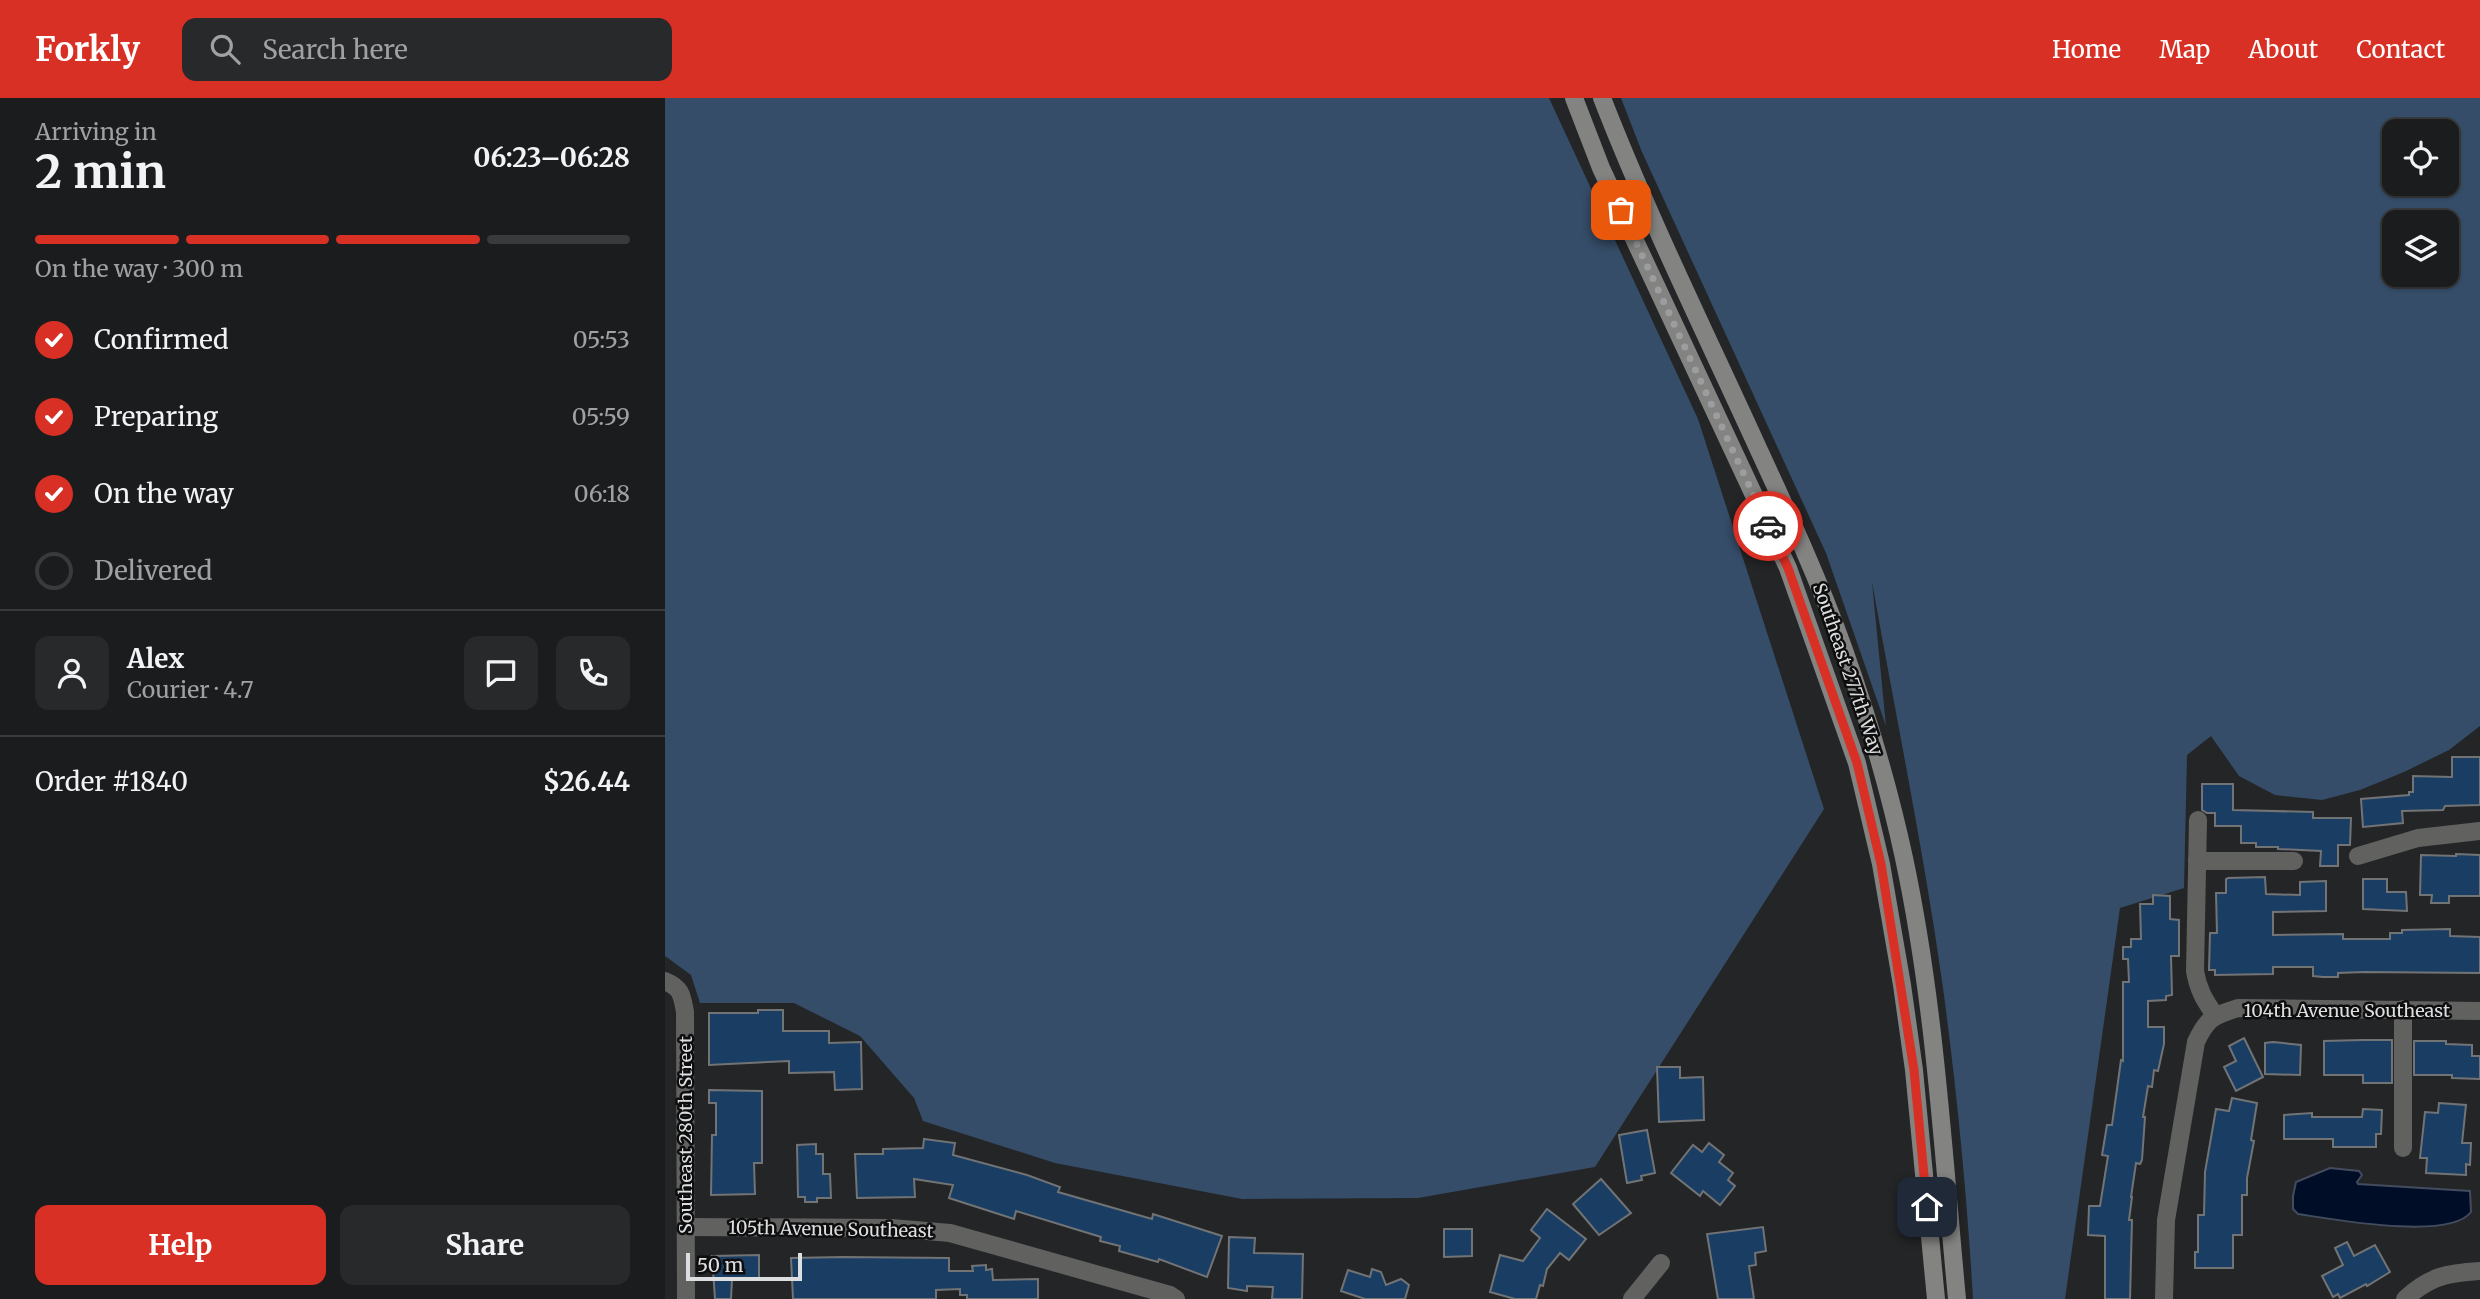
<!DOCTYPE html>
<meta charset="utf-8">
<style>
:root{--surface:#1b1c1d;--page:#28292a;--text:#f1f3f6;--muted:#a0a1a4;--line:#393a3b;--accent:#d93025}
body{margin:0;font-family:Merriweather,serif;background:var(--page);color:var(--text);height:100vh;display:flex;flex-direction:column;font-size:26px;white-space:nowrap}
*{box-sizing:border-box;margin:0}
p{font-size:23px;color:var(--muted)}
.icon{flex:none;width:38px;height:38px;fill:none;stroke:currentColor;stroke-width:2;stroke-linecap:round;stroke-linejoin:round}
.map{position:relative;flex:1;overflow:hidden}
.side{display:flex;flex-direction:column;background:var(--surface);width:665px}
.side>*{flex:none}
.buttons{position:absolute;left:1717px;top:21px;display:grid;gap:14px}
.buttons a{display:grid;place-items:center;width:77px;height:77px;border-radius:14px;background:var(--surface);box-shadow:0 2px 5px #0004,0 0 0 2px var(--line);font-size:35px}
.scale{position:absolute;left:21px;bottom:18px;width:116px;box-sizing:border-box;padding-left:7px;border:4px solid #dcdedf;border-top:0;font-size:19px;line-height:24px;white-space:nowrap;color:#dcdedf;-webkit-text-stroke:5px #0e0e0f;paint-order:stroke}
.pin{position:absolute;display:grid;place-items:center;width:60px;height:60px;color:#fff;margin:-30px;border-radius:14px;box-shadow:0 4px 10px #0006}
.courier{position:absolute;display:grid;place-items:center;width:70px;height:70px;margin:-35px;border:5px solid #d93025;border-radius:50%;background:#fff;color:#222;box-shadow:0 2px 9px #0007}
.overview em{font-style:normal;font-weight:700}
.overview div{display:flex;flex-direction:column-reverse}
.overview{display:flex;align-items:center;justify-content:space-between;height:119px;padding:0 35px}
h1{font-size:46px;font-weight:700;line-height:52px}
.bar{display:grid;grid-template-columns:repeat(4,1fr);gap:10px 7px;align-content:center;height:84px;padding:0 35px}
.bar i{height:9px;border-radius:5px;background:var(--line)}
.bar .selected{background:var(--accent)}
.bar p{grid-column:span 4}
.line{display:flex;align-items:center;gap:18px;padding:0 35px;border-top:2px solid var(--line)}
.line div{flex:1}
.round{display:grid;place-items:center;flex:none;width:74px;height:74px;border-radius:14px;background:var(--page)}
ol{padding:0 35px;list-style:none}
li{display:flex;align-items:center;gap:21px;height:77px}
li p{margin-inline-start:auto}
li .icon{padding:7px;border-radius:50%;background:var(--accent);color:#fff;stroke-width:4}
li:last-child{color:var(--muted)}
li i{width:38px;height:38px;border:4px solid var(--line);border-radius:50%}
.cta{display:flex;gap:14px;margin-top:auto;padding:14px 35px}
.cta a{flex:1;height:80px;border-radius:14px;background:var(--accent);color:#fff;font-size:28px;font-weight:700;line-height:80px;text-align:center}
.cta a+a{background:var(--page);color:var(--text)}
header{display:flex;align-items:center;gap:42px;box-sizing:border-box;height:98px;padding:0 35px;background:var(--accent);color:#fff}
header strong{font-size:33px}
nav{display:flex;gap:38px;margin-inline-start:auto;font-size:24px}
.search{width:490px;height:63px;background:var(--page);display:flex;align-items:center;gap:18px;box-sizing:border-box;padding:0 24px;border-radius:14px;color:var(--muted);font-size:26px}
main{display:flex;flex:1;min-height:0}
.map>svg:first-child{display:block}
</style>
<header>
<strong>Forkly</strong>
<div class="search"><svg class="icon" aria-label="search" viewBox="0 0 24 24"><circle cx="10" cy="10" r="6"/><path d="M15 15l6 6"/></svg>Search here</div>
<nav><a>Home</a><a>Map</a><a>About</a><a>Contact</a></nav>
</header>
<main>
<section class="side">
<div class="overview"><div><h1>2 min</h1><p>Arriving in</p></div><em>06:23–06:28</em></div>
<div class="bar"><i class="selected"></i><i class="selected"></i><i class="selected"></i><i></i><p>On the way · 300 m</p></div>
<ol>
<li><svg class="icon" aria-label="check" viewBox="0 0 24 24"><path d="M5 12l5 5 9-10"/></svg>Confirmed<p>05:53</p></li>
<li><svg class="icon" aria-label="check" viewBox="0 0 24 24"><path d="M5 12l5 5 9-10"/></svg>Preparing<p>05:59</p></li>
<li><svg class="icon" aria-label="check" viewBox="0 0 24 24"><path d="M5 12l5 5 9-10"/></svg>On the way<p>06:18</p></li>
<li><i></i>Delivered</li>
</ol>
<div class="line" style="height:126px"><a class="round"><svg class="icon" aria-label="person" viewBox="0 0 24 24"><circle cx="12" cy="8" r="4"/><path d="M4 21q1-7 8-7t8 7"/></svg></a><div><b>Alex</b><p>Courier · 4.7</p></div><a class="round"><svg class="icon" aria-label="chat" viewBox="0 0 24 24"><path d="M4 5h16v11H9l-5 4z"/></svg></a><a class="round"><svg class="icon" aria-label="phone" viewBox="0 0 24 24"><path d="M5 4h4l2 5-3 2q2 4 5 5l2-3 5 2v4C11 20 4 13 5 4z"/></svg></a></div>
<div class="line" style="height:91px"><div>Order #1840</div><b>$26.44</b></div>
<div class="cta"><a>Help</a><a>Share</a></div>
</section>
<div class="map">
<svg width="1815" height="1201" viewBox="0 0 1815 1201">
<rect width="100%" height="100%" fill="#242527"/>
<!-- green -->
<g fill="#354d68" fill-rule="evenodd">
<polygon points="0,0 884,0 1033,321 1159,711 930,1069 753,1100 577,1101 390,1065 258,1023 249,1000 195,938 129,905 35,905 26,877 0,858"/>
<path d="M 956,0 L 1815,0 L 1815,628 L 1784,652 L 1739,674 L 1695,692 L 1657,702 L 1610,697 L 1574,678 L 1546,638 L 1522,657 L 1519,790 L 1455,810 L 1400,1201 L 1308,1201 C 1302,1097 1292,994 1278,890 C 1259,754 1231,619 1207,484 L 1221,628 L 1161,455 L 977,54 ZM 1729,33 L 1782,33 L 1782,86 L 1729,86 ZM 1729,124 L 1782,124 L 1782,177 L 1729,177 Z"/>
</g>
<!-- water -->
<path fill="#000d26" stroke="#424c5e" stroke-width="2" d="M 1665,1070 L 1694,1073 L 1697,1077 L 1692,1084 L 1693,1086 L 1805,1093 L 1806,1114 C 1784,1143 1667,1121 1633,1116 L 1628,1111 L 1628,1098 L 1631,1084 Z"/>
<!-- building -->
<g fill="#1a3e63" stroke="#717375" stroke-width="2">
<polygon points="1787,659 1815,659 1815,707 1780,708 1778,712 1737,713 1738,725 1698,729 1696,701 1744,697 1744,694 1748,694 1748,678 1787,679"/>
<polygon points="1537,686 1568,686 1568,712 1648,714 1648,720 1686,720 1685,747 1673,747 1673,768 1655,768 1656,753 1613,751 1613,749 1591,749 1591,745 1576,745 1576,728 1550,728 1550,715 1542,715 1537,712"/>
<polygon points="1791,756 1815,757 1815,798 1784,798 1784,805 1766,805 1767,797 1755,797 1756,757 1791,758"/>
<polygon points="1600,779 1601,796 1635,797 1635,784 1661,783 1661,813 1608,814 1608,837 1678,836 1678,841 1725,841 1725,835 1737,835 1737,832 1785,831 1785,838 1815,839 1815,875 1699,874 1673,875 1673,879 1658,879 1648,878 1648,869 1608,869 1608,876 1550,877 1550,872 1544,872 1545,835 1552,835 1551,795 1561,795 1561,781 1563,780"/>
<polygon points="1698,781 1722,781 1722,794 1741,794 1742,813 1698,811"/>
<polygon points="1488,797 1505,798 1505,821 1514,822 1514,858 1506,858 1507,897 1501,898 1501,902 1483,903 1483,929 1499,929 1499,946 1493,973 1489,972 1487,989 1483,988 1478,1019 1480,1019 1477,1062 1475,1066 1471,1065 1466,1099 1467,1099 1464,1122 1467,1122 1465,1201 1440,1201 1440,1138 1423,1137 1424,1108 1435,1108 1443,1058 1437,1057 1442,1027 1447,1027 1456,962 1458,963 1458,884 1464,884 1463,861 1458,861 1458,849 1466,849 1466,841 1476,841 1475,806 1488,806"/>
<polygon points="93,912 118,912 118,933 164,933 164,945 196,944 197,991 170,992 169,974 124,975 124,963 44,967 44,915 93,915"/>
<polygon points="1579,940 1598,979 1571,993 1559,969 1571,963 1564,948"/>
<polygon points="1697,942 1727,942 1727,985 1698,985 1698,977 1659,977 1659,943"/>
<polygon points="1749,943 1781,943 1781,946 1807,947 1807,958 1815,958 1815,981 1787,980 1787,977 1749,977"/>
<polygon points="1608,944 1636,947 1635,977 1600,976 1600,945"/>
<polygon points="992,969 1015,969 1015,980 1038,979 1039,1022 994,1024"/>
<polygon points="44,992 97,993 97,1065 89,1065 90,1096 46,1097 47,1037 51,1037 51,1005 44,1005"/>
<polygon points="1567,1000 1592,1005 1586,1042 1589,1043 1582,1080 1582,1097 1577,1097 1577,1137 1568,1137 1568,1170 1530,1170 1530,1154 1533,1154 1533,1117 1539,1117 1540,1074 1551,1011 1564,1013"/>
<polygon points="1774,1005 1801,1007 1797,1045 1806,1045 1805,1067 1801,1066 1801,1077 1761,1075 1762,1060 1755,1060 1760,1014 1773,1015"/>
<polygon points="1698,1011 1717,1012 1716,1036 1711,1036 1711,1049 1668,1049 1668,1041 1619,1041 1619,1017 1647,1015 1647,1019 1697,1019"/>
<polygon points="982,1032 990,1075 976,1078 977,1082 962,1085 954,1037"/>
<polygon points="259,1041 290,1045 288,1057 362,1077 395,1089 393,1094 487,1121 488,1116 557,1138 542,1179 494,1161 493,1164 454,1153 455,1148 435,1143 436,1139 351,1113 349,1121 284,1100 288,1087 249,1081 250,1099 192,1100 190,1056 218,1056 218,1051 258,1050"/>
<polygon points="1044,1045 1059,1057 1054,1064 1068,1075 1063,1082 1070,1088 1055,1107 1038,1093 1035,1098 1006,1075 1028,1047 1037,1054"/>
<polygon points="151,1046 151,1056 158,1056 158,1076 165,1076 166,1100 152,1100 152,1104 140,1104 140,1099 133,1099 132,1047"/>
<polygon points="936,1081 966,1115 934,1137 908,1106"/>
<polygon points="882,1111 921,1141 904,1162 895,1155 882,1171 878,1188 875,1187 871,1201 850,1201 825,1194 835,1157 858,1163 875,1140 866,1132"/>
<polygon points="1098,1129 1101,1153 1090,1155 1091,1167 1084,1168 1089,1201 1053,1201 1042,1136"/>
<polygon points="779,1131 807,1131 807,1158 779,1159"/>
<polygon points="564,1139 590,1140 589,1155 638,1156 637,1201 607,1201 608,1189 582,1188 582,1193 563,1190"/>
<polygon points="1682,1144 1689,1158 1710,1147 1725,1174 1702,1188 1701,1186 1675,1200 1673,1196 1668,1199 1657,1178 1678,1167 1670,1150"/>
<polygon points="94,1157 94,1180 67,1181 66,1201 50,1201 47,1158"/>
<polygon points="178,1159 284,1160 284,1173 308,1173 307,1168 321,1167 321,1172 327,1171 328,1182 373,1181 373,1201 302,1201 302,1197 295,1197 295,1191 271,1192 271,1201 128,1201 126,1160"/>
<polygon points="707,1171 716,1174 721,1187 736,1181 744,1187 740,1201 700,1201 676,1193 683,1172 705,1179"/>
</g>
<g fill="none" stroke-linecap="round" stroke-linejoin="round">
<!-- minor -->
<g stroke="#616160" stroke-width="18">
<path d="M 1533,722 L 1530,873 C 1533,891 1539,902 1550,917"/>
<polyline points="1693,758 1753,740 1815,733"/>
<polyline points="1532,763 1629,763"/>
<path d="M 0,883 C 17,890 17,898 20,914 L 21,1201"/>
<polyline points="1738,911 1738,1050"/>
<polyline points="21,1129 226,1130 285,1135 505,1197 511,1201"/>
<polyline points="967,1201 996,1165"/>
<path d="M 1499,1201 L 1501,1122 L 1531,944 C 1542,920 1548,918 1573,910 L 1815,913"/>
<path d="M 1740,1201 C 1765,1178 1782,1175 1815,1173"/>
</g>
<!-- secondary -->
<g stroke="#838381" stroke-width="18">
<polyline points="909,0 936,70 1123,470 1192,665 1216,766 1237,887 1249,972 1271,1201"/>
<path d="M 937,0 C 983,118 1039,232 1092,348 C 1123,415 1154,482 1179,552 C 1203,620 1224,690 1239,760 C 1270,905 1278,1054 1292,1201"/>
</g>
</g>
<g fill="none" stroke-linecap="round" stroke-linejoin="round">
<!-- done -->
<polyline stroke="#9c9d9f" stroke-width="7" stroke-dasharray="0 12.6" points="956,112 1103,428"/>
<!-- route -->
<polyline stroke="#d93025" stroke-width="9" points="1103,428 1123,470 1192,665 1216,766 1249,972 1262,1109"/>
</g>
<g text-anchor="middle" dominant-baseline="central" stroke-width="5" stroke-linejoin="round" paint-order="stroke">
<!-- street labels -->
<g font-size="18" fill="#dcdedf" stroke="#0e0e0f">
<text transform="translate(1183 571) rotate(71)">Southeast 277th Way</text>
<text x="1682" y="912">104th Avenue Southeast</text>
<text transform="translate(20 1037) rotate(-90)">Southeast 280th Street</text>
<text transform="translate(166 1131) rotate(1)">105th Avenue Southeast</text>
</g>
</g>
</svg>
<div class="buttons">
<a><svg class="icon" aria-label="locate" viewBox="0 0 24 24"><circle cx="12" cy="12" r="6"/><path d="M12 2v4M12 18v4M2 12h4M18 12h4"/></svg></a>
<a><svg class="icon" aria-label="layers" viewBox="0 0 24 24"><path d="M12 4l9 5-9 5-9-5zM3 14l9 5 9-5"/></svg></a>
</div>
<div class="scale">50 m</div>
<div class="pin" style="left:956px;top:112px;background:#ea580c"><svg class="icon" aria-label="bag" viewBox="0 0 24 24"><path d="M5 8h14l-1 12H6zM9 8a3 3 0 0 1 6 0"/></svg></div>
<div class="pin" style="left:1262px;top:1109px;background:#1f2937"><svg class="icon" aria-label="home" viewBox="0 0 24 24"><path d="M3 11l9-7 9 7M6 9v11h12V9"/></svg></div>
<div class="courier" style="left:1103px;top:428px"><svg class="icon" aria-label="car" viewBox="0 0 24 24"><path d="M5 17H2v-5l4-1 3-4h7l3 4 3 1v5h-3M9 17h6M6 11h13"/><circle cx="7" cy="17" r="2"/><circle cx="17" cy="17" r="2"/></svg></div>
</div>
</main>
